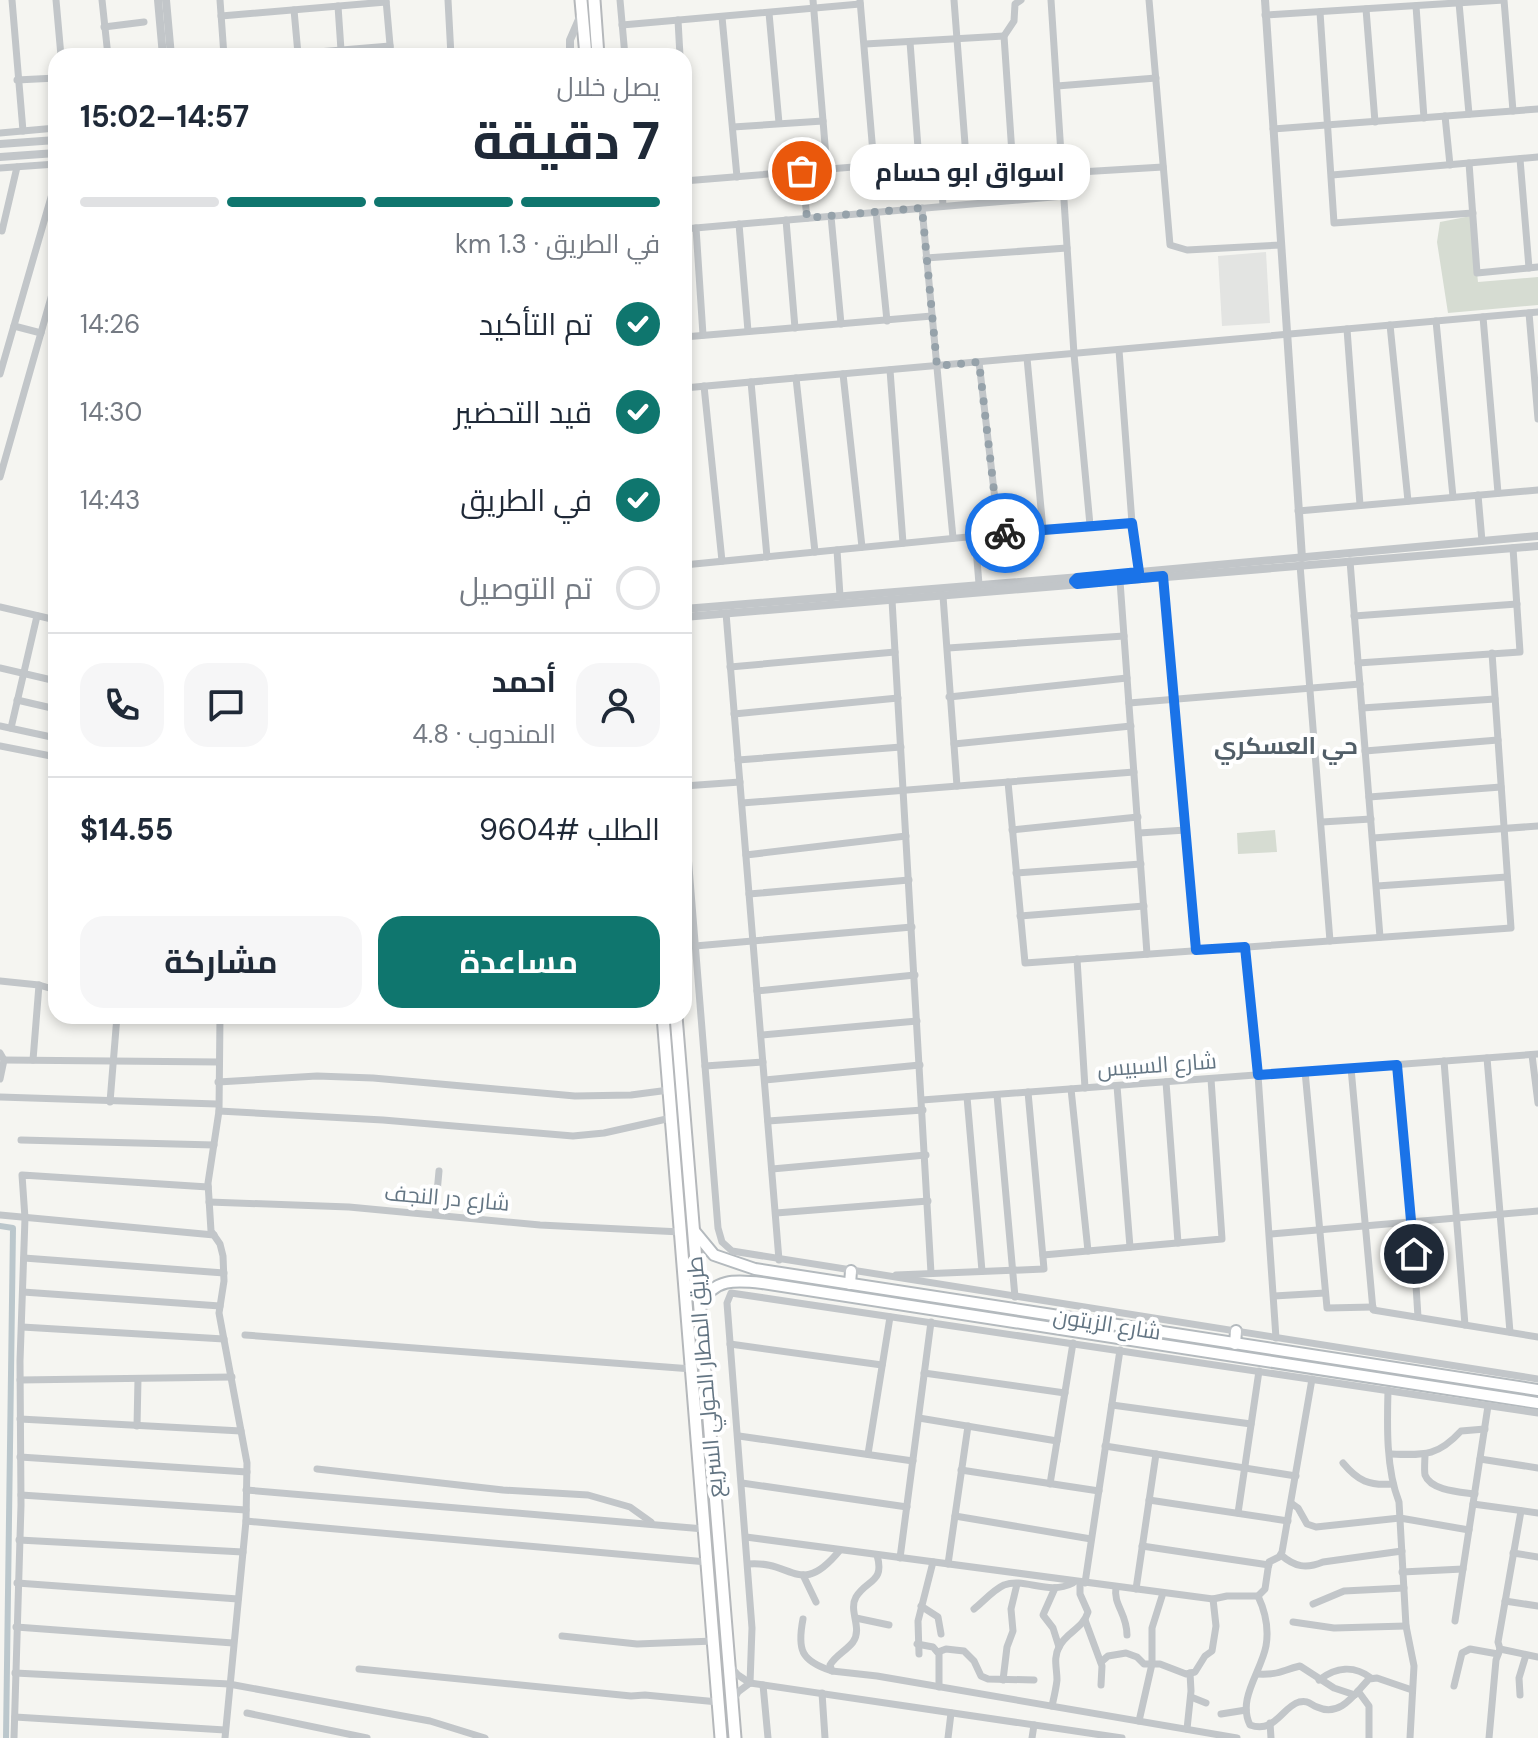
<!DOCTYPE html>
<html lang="ar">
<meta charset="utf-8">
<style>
:root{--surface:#fff;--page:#f6f6f7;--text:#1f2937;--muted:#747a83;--line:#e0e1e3;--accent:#0f766e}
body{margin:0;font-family:"DM Sans",Cairo,sans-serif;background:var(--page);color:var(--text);direction:rtl;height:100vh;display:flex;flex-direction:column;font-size:30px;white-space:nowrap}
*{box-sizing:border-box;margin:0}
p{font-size:26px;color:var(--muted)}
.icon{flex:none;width:44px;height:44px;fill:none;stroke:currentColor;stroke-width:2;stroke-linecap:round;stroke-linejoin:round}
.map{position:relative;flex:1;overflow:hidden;direction:ltr}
.details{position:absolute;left:48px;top:48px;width:644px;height:976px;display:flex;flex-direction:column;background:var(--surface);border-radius:24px;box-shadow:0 4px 12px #0003;direction:rtl}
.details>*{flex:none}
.pin{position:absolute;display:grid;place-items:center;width:68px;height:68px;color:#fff;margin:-34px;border:4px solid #fff;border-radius:50%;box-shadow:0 2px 8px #0007}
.courier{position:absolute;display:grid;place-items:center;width:80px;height:80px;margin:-40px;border:6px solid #1a73e8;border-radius:50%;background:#fff;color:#222;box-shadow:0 2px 10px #0007}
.bubble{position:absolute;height:56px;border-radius:24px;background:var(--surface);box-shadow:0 4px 12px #0003;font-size:26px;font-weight:700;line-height:56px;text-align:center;direction:rtl}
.headline em{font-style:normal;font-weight:700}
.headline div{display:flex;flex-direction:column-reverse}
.headline{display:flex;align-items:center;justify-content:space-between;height:136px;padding:0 32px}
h1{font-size:52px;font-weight:700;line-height:60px}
.bar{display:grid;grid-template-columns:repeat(4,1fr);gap:12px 8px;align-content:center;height:96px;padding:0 32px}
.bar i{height:10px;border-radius:6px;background:var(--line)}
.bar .active{background:var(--accent)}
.bar p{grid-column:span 4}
.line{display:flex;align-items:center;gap:20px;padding:0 32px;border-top:2px solid var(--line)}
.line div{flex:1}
.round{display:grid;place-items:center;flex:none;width:84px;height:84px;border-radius:24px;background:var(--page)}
ol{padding:0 32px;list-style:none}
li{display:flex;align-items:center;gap:24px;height:88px}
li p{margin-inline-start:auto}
li .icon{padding:8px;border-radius:50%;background:var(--accent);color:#fff;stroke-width:4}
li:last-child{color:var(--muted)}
li i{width:44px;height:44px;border:4px solid var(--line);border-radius:50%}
.primary-button{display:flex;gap:16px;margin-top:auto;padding:16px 32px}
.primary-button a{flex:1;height:92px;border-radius:24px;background:var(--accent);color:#fff;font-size:32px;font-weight:700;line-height:92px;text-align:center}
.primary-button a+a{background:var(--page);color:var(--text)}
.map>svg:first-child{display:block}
</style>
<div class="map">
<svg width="1538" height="1738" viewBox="0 0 1538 1738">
<rect width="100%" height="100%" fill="#f5f5f1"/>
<!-- built -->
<polygon fill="#e3e4e2" points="1266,252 1270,323 1222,326 1218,256"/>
<!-- green -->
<g fill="#d6dcd2">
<polygon points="1471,216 1478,282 1538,277 1538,305 1448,313 1437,242 1440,222"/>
<polygon points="1275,830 1277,852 1238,854 1237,833"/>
</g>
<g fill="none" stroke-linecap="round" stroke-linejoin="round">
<!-- canal -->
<polyline stroke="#bbc7cc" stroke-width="6" points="0,1226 13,1228 6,1738"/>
<!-- secondary casing -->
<g stroke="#b4babe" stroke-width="14">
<g id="secondary">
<polyline points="695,1232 714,1255 755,1269 1538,1390"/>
<polyline points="850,1284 851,1271"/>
<path d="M 701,1305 C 713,1278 736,1280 762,1283 L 1538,1403"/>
<polyline points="1235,1344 1236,1331"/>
</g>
</g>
<!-- trunk casing -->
<g stroke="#b5b8bb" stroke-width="15">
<g id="trunk">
<polyline points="581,0 586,56"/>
<polyline points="594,0 598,56"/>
<polyline points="663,1016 721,1738"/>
<polyline points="676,1016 735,1738"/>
</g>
</g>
<!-- minor -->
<g stroke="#c2c6c9" stroke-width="7">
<polyline points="12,0 23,131"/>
<polyline points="56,0 61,56"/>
<polyline points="102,0 108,56"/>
<polyline points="220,0 224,56"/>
<polyline points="386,0 391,56"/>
<polyline points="448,0 451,56"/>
<polyline points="620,0 625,56"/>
<polyline points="813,0 827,169"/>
<polyline points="860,0 874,165"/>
<polyline points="954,0 966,157"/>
<polyline points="1051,0 1074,354 1090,525"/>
<polyline points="1149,0 1170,245 1187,250 1281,245"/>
<polyline points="1459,3 1469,114"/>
<polyline points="338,6 341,50"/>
<polyline points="1416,6 1424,118"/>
<polyline points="1366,9 1375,122"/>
<polyline points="294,10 298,54"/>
<polyline points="1320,12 1334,223 1473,213"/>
<polyline points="769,13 779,123"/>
<polyline points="1265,15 1504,0 1513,111"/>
<polyline points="221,16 386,2"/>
<polyline points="722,17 737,177"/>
<polyline points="678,20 680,56"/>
<polyline points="622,25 860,4"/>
<polyline points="104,27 144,22"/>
<polyline points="910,42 919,161"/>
<polyline points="865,44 1004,36"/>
<polyline points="270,56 390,46"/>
<polyline points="17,80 56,78"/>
<polyline points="1057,86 1156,78"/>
<polyline points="684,114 688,180"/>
<polyline points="1445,116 1450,165"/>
<polyline points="733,127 823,121"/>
<polyline points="1273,129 1538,109"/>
<polyline points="0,133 56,128"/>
<polyline points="1012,154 1004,36 1014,21 1015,4 1021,0"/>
<polyline points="940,159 943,206"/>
<polyline points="1520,159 1529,268"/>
<polyline points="1469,163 1477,273 1538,267"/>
<polyline points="0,168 56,164"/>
<polyline points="802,171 807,218"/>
<polyline points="1063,173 1163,167"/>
<polyline points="1332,175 1538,157"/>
<polyline points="684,181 1061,150"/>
<polyline points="922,208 953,538"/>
<polyline points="876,212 887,321"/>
<polyline points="831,216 841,324"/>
<polyline points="786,220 795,328"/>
<polyline points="739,224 748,331"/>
<polyline points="696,228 703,335"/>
<polyline points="684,229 1064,196"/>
<polyline points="2,231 17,167"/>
<polyline points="926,258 1067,248"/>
<polyline points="1529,313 1538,419"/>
<polyline points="1483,317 1498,493"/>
<polyline points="1436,321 1453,497"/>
<polyline points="1390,325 1408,501"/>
<polyline points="14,326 41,333"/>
<polyline points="1347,329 1360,505"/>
<polyline points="684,337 932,316"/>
<polyline points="1119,350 1132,523 1139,572"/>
<polyline points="1027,358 1043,530"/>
<polyline points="979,362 999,534"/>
<polyline points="890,370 903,543"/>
<polyline points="0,374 56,180"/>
<polyline points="843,374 862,547"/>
<polyline points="796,378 815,552"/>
<polyline points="751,382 767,557"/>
<polyline points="704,386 722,561"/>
<polyline points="684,388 1538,312"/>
<polyline points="0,477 56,280"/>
<polyline points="1478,495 1482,541"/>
<polyline points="1298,511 1538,490"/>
<polyline points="975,536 979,584"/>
<polyline points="837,550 840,596"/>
<polyline points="1350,561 1380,937"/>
<polyline points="684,565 1090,525 1132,523"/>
<polyline points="1300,565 1330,941"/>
<polyline points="1163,576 1196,950"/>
<polyline points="1120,581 1147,954"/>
<polyline points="943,596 957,786"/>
<polyline points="892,600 931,1273"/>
<polyline points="0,607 56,620"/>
<polyline points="726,613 779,1260"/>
<polyline points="1354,616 1517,604"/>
<polyline points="948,648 1124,636"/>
<polyline points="1358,663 1520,652 1513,548"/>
<polyline points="730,667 895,652"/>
<polyline points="0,668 56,681"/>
<polyline points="949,697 1127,678"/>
<polyline points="17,700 56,709"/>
<polyline points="1129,703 1360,684"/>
<polyline points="1362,708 1495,699"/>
<polyline points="734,714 898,698"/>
<polyline points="0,726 56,738"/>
<polyline points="11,728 37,616"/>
<polyline points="954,744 1131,726"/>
<polyline points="0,746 56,757"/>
<polyline points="1365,751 1498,740"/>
<polyline points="738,760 901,747"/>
<polyline points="1008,782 1025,963 1511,928 1492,653"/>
<polyline points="684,786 740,782"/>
<polyline points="1369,797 1501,787"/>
<polyline points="742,803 1134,772"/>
<polyline points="684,805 718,1228 722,1242 732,1251 1538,1379"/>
<polyline points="1322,822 1371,819"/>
<polyline points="1012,830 1138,817"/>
<polyline points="1139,833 1186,830"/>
<polyline points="1373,838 1538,826"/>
<polyline points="746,855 906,836"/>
<polyline points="1016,873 1141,864"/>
<polyline points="1377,886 1507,877"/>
<polyline points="749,894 909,880"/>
<polyline points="1020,916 1144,906"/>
<polyline points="695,946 912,927"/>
<polyline points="1245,947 1258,1075 1276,1338"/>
<polyline points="1077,959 1085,1088"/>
<polyline points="0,981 39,985 56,990"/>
<polyline points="757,991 915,975"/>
<polyline points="220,1016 219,1111 383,1120 573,1136 604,1133 671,1118"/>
<polyline points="761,1035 917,1021"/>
<polyline points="0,1053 4,1060 0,1079"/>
<polyline points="1532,1055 1538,1103"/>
<polyline points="1487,1058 1510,1332"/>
<polyline points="4,1060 219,1062"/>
<polyline points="33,1060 39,985"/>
<polyline points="1444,1061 1465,1325"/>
<polyline points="1397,1065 1412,1222 1418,1317"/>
<polyline points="705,1066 763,1062"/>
<polyline points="1351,1068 1373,1310 1538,1337"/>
<polyline points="1305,1071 1327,1308 1373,1307"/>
<polyline points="765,1080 920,1065"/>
<polyline points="218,1082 317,1076 373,1078 575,1096 631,1095 669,1090"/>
<polyline points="1166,1082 1178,1243"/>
<polyline points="1117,1086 1130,1247"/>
<polyline points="1071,1089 1088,1251"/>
<polyline points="997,1095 1015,1297"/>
<polyline points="0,1097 217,1104"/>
<polyline points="967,1097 982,1271"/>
<polyline points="922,1100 1538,1054"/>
<polyline points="110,1102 117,1016"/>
<polyline points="219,1111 208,1183 211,1231 220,1244 223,1256 224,1281 219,1313 247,1463 246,1521 225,1738"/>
<polyline points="768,1121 923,1110"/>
<polyline points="21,1140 214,1145"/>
<polyline points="772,1169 926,1155"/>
<polyline points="209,1202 349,1207 540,1225 681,1232"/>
<polyline points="776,1213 928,1201"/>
<polyline points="435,1214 439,1171"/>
<polyline points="0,1215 214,1235"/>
<polyline points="1271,1234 1538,1211"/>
<polyline points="1043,1255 1222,1239 1211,1079"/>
<polyline points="24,1258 224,1273"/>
<polyline points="896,1275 1044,1269 1028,1092"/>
<polyline points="23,1292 220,1306"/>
<polyline points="1274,1296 1325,1293"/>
<polyline points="22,1327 224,1339"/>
<polyline points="245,1335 692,1369"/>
<polyline points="730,1344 882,1365"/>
<polyline points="924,1373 1065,1393"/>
<polyline points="20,1380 232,1377"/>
<path d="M 1388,1390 C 1387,1426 1386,1469 1399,1502 L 1406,1626 L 1414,1666 L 1410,1738"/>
<polyline points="1112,1405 1251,1424"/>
<polyline points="919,1418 1057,1441"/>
<polyline points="20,1419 241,1431"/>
<polyline points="137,1426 138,1379"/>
<polyline points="739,1436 913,1461"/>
<polyline points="1105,1446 1296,1476"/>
<polyline points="868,1454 890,1317"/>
<path d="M 1391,1454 C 1424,1455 1437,1457 1461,1431 L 1485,1429"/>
<path d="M 1425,1454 C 1425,1460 1424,1469 1425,1475 C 1431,1491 1461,1492 1475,1494"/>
<polyline points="20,1457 247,1472"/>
<polyline points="1480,1459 1538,1468"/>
<path d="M 1343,1463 C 1358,1481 1369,1486 1393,1484"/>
<polyline points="317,1469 503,1490 588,1495 630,1507 651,1522"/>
<polyline points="961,1470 1099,1491"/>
<polyline points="742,1483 907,1507"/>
<polyline points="1050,1484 1073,1343"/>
<polyline points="246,1490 704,1529"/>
<polyline points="21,1495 246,1510"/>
<polyline points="1149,1500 1288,1521"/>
<polyline points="1291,1503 1298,1508 1307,1524 1316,1527 1400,1518 1469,1530"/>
<polyline points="1473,1504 1538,1513"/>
<polyline points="1521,1511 1498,1642 1500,1649 1538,1657"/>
<polyline points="1238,1513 1259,1371"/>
<polyline points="955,1516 1091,1539"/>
<polyline points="246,1521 707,1562"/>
<polyline points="746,1537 1213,1599 1227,1596 1258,1596 1265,1589 1269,1562 1279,1557 1282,1552 1312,1379"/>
<polyline points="19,1540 243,1552"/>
<polyline points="1142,1546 1269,1565"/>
<polyline points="1513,1553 1538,1557"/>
<path d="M 877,1555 C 885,1583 867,1579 856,1597 C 848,1611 863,1628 853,1642 C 846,1651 836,1655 830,1665 L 832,1671 L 877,1676 L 1237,1738"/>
<path d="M 1281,1555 C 1295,1567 1306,1569 1323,1562 L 1402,1551"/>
<polyline points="900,1558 931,1322"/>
<path d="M 748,1564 C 793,1560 800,1599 840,1550"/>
<polyline points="948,1564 968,1426"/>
<polyline points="1402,1572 1463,1569"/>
<polyline points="803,1575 816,1602"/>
<polyline points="17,1583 238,1599"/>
<polyline points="1085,1583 1120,1350"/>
<path d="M 1116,1587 C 1113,1605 1127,1613 1127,1635"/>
<polyline points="1055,1588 1043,1615 1053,1628 1059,1647"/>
<polyline points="1136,1589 1156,1454"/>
<path d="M 1258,1596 C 1265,1611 1269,1629 1266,1646 C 1261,1672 1237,1699 1250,1725 C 1275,1734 1282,1707 1299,1702 C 1308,1700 1310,1704 1317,1707 C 1341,1718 1355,1693 1369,1679 L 1377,1678 L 1412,1690"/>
<polyline points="1505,1601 1538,1606"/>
<polyline points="1313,1604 1344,1591 1404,1588"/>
<polyline points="921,1606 938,1617 941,1634"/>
<path d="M 974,1609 C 983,1602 993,1590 1004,1585 C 1025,1577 1048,1596 1073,1583"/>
<polyline points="856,1618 889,1625"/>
<path d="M 803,1619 C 797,1650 801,1661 832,1671"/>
<polyline points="1085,1620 1102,1666 1101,1685"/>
<polyline points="1455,1621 1488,1406"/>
<polyline points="1293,1622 1334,1628 1406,1626"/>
<polyline points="16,1627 233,1643"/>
<polyline points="562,1636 637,1644 714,1641"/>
<polyline points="917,1644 933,1647 939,1654 939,1687"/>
<polyline points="938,1652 946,1649 964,1651 974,1661 981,1676 988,1679 1034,1680"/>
<polyline points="919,1654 918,1621 933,1562"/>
<polyline points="1101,1662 1108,1656 1126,1653 1137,1657 1144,1664 1160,1664 1186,1674 1195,1672 1205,1656 1212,1651 1216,1626 1213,1599"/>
<polyline points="730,1666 738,1675 750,1683 1122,1738"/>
<polyline points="359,1669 631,1696 645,1695 718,1702"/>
<polyline points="15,1673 229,1684 430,1721 485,1738"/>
<path d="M 1257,1674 C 1279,1675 1280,1671 1300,1666 L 1334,1688 L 1355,1695"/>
<polyline points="1003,1680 1007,1647 1013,1631 1011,1609 1017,1584"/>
<path d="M 1319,1680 C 1336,1667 1354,1665 1371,1678"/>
<polyline points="750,1683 752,1628 727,1303 731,1293 1538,1413"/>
<polyline points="763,1685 768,1738"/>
<polyline points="1454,1686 1462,1653 1470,1649 1498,1654"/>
<polyline points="1358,1691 1369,1706 1369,1738"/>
<polyline points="822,1693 825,1738"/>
<polyline points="1520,1695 1519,1678 1526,1655"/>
<polyline points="1191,1697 1206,1703"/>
<polyline points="733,1701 738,1692 750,1683"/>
<path d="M 1052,1706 C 1054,1697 1056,1689 1057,1680 C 1057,1668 1053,1658 1059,1647 C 1066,1632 1083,1629 1088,1612 L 1080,1594 L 1080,1582"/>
<polyline points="247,1713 367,1738"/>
<polyline points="1221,1714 1246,1710"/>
<polyline points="15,1717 225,1730"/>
<polyline points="1139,1721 1152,1664 1152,1628 1163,1593"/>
<polyline points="1270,1723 1271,1738"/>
<polyline points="1187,1729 1191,1691 1190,1673"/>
<polyline points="14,1738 21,1505 20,1361 25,1218 22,1175 208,1187"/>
<polyline points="948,1738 951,1713"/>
<polyline points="1032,1738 1034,1725"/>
<polyline points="1489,1738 1496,1660 1500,1649"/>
</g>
<!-- tertiary -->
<g stroke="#c2c6c9" stroke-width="8">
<polyline points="158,0 163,56"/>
<polyline points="166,0 171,56"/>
<polyline points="1265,0 1302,558"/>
<polyline points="570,56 570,40 580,17"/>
<polyline points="0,144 56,140"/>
<polyline points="0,157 56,153"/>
<polyline points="684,609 1129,573 1538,536"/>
<polyline points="684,617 1538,546"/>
</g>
<!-- secondary -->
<use href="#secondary" stroke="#fff" stroke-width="10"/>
<!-- trunk -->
<use href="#trunk" stroke="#fff" stroke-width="11"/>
</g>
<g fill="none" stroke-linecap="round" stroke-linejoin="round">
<!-- done -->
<polyline stroke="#96a2aa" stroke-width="8" stroke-dasharray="0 14.4" points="802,171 807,218 922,208 937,366 979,362 999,534 1005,533"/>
<!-- route -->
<polyline stroke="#1a73e8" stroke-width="10" points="1005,533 1132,523 1139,572 1077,578 1074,581 1077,584 1163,576 1196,950 1245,947 1258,1075 1397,1065 1414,1254"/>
</g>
<g text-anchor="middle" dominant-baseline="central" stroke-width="8" stroke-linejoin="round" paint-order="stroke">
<!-- street labels -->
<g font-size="22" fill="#637583" stroke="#fff">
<text transform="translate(1157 1065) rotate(-4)">شارع السبيس</text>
<text transform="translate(447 1198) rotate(5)">شارع در النجف</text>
<text transform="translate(1107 1324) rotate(9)">شارع الزيتون</text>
<text transform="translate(705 1377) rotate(-95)">طريق المطار الحولي السريع</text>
</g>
<!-- neighbourhood labels -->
<g font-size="24" font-weight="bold" fill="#515e68" stroke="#fff">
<text x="1286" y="745">حي العسكري</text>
</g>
</g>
</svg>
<div class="pin" style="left:802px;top:171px;background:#ea580c"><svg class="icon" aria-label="bag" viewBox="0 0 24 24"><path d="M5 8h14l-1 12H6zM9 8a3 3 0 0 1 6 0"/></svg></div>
<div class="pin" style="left:1414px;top:1254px;background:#1f2937"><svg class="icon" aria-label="home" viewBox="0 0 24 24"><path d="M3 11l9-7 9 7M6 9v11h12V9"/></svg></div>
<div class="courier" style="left:1005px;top:533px"><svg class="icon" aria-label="bike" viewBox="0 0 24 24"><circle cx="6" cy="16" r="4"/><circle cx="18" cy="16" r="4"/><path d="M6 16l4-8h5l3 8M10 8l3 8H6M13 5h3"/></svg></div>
<div class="bubble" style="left:850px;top:144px;width:240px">اسواق ابو حسام</div>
<section class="details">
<div class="headline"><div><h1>7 دقيقة</h1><p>يصل خلال</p></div><em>14:57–15:02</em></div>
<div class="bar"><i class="active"></i><i class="active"></i><i class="active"></i><i></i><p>في الطريق · 1.3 km</p></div>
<ol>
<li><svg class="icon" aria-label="check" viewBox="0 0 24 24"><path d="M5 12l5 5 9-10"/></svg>تم التأكيد<p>14:26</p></li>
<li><svg class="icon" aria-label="check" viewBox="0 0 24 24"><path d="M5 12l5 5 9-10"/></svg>قيد التحضير<p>14:30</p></li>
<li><svg class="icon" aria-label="check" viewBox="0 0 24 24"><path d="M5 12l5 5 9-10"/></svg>في الطريق<p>14:43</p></li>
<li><i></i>تم التوصيل</li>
</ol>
<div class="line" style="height:144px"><a class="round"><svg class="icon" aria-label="person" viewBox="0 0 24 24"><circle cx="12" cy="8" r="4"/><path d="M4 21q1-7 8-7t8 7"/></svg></a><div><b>أحمد</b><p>المندوب · 4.8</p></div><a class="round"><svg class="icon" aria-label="chat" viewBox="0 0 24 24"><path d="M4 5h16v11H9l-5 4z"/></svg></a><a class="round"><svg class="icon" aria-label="phone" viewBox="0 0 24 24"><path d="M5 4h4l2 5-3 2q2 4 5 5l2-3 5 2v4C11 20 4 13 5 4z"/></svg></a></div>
<div class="line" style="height:104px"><div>الطلب #9604</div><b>$14.55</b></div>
<div class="primary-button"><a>مساعدة</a><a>مشاركة</a></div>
</section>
</div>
